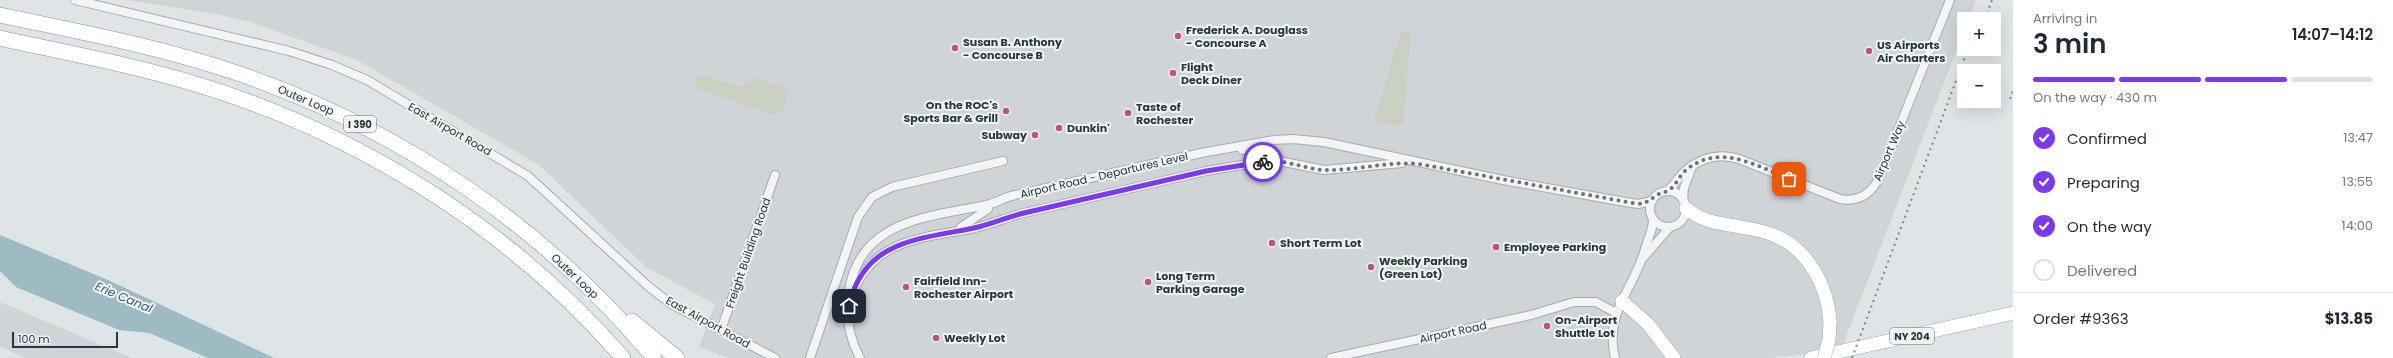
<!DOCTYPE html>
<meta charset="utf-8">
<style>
:root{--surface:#fff;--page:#f6f6f7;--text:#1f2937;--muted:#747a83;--line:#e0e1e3;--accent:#7c3aed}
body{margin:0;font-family:Poppins,sans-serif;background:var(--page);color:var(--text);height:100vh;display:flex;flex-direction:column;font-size:15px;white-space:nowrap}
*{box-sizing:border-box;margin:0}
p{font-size:13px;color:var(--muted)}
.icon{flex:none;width:22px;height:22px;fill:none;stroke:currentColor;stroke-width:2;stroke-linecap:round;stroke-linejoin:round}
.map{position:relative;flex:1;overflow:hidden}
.details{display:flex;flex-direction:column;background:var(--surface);width:380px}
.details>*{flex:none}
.fabs{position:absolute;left:1957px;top:12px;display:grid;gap:8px}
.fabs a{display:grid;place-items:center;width:44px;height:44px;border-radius:0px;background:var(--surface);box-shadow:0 4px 16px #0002;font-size:20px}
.scale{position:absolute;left:12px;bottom:10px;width:106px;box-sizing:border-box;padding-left:4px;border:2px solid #2a363c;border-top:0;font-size:11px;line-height:14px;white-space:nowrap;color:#2a363c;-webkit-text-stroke:3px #eff3f5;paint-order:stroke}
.pin{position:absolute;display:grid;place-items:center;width:34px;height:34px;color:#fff;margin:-17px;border-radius:8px;box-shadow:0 2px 6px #0006}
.courier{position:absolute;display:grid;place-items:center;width:40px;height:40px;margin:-20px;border:3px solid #7c3aed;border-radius:50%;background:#fff;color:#222;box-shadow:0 1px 5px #0007}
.headline em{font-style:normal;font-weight:600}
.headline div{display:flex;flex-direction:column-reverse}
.headline{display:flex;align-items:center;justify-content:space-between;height:68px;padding:0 20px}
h1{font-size:26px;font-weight:600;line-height:30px}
.bar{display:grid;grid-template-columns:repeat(4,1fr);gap:6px 4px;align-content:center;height:48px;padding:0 20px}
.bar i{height:5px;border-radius:3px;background:var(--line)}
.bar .active{background:var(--accent)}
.bar p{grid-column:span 4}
.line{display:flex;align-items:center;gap:10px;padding:0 20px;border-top:1px solid var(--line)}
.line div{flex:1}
ol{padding:0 20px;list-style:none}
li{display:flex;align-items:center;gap:12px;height:44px}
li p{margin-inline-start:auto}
li .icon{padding:4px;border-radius:50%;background:var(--accent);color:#fff;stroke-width:4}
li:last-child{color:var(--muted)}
li i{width:22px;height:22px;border:2px solid var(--line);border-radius:50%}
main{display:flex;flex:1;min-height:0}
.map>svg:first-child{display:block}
</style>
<main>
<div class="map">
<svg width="2013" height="358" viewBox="0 0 2013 358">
<rect width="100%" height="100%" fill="#dfe4e7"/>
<!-- built -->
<g fill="#ced4d8">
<polygon points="127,0 1976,0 1968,19 1964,19 1964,31 1842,347 1815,353 1769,358 729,358 699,347 715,304 647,268 539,165 357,60 250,22 216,14"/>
<polygon points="0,302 132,358 26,358 0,347"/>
</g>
<!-- green -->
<g fill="#c9d0c2">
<polygon points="1406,30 1410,32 1411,37 1403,122 1397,126 1379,123 1375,119 1376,114 1400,34"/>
<polygon points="700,74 740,87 757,78 784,87 788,94 783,110 779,114 772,114 698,89 694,83 697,75"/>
</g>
<!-- water -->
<polygon fill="#9ebac3" points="0,235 108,280 274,358 208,358 149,333 119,330 16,287 0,271"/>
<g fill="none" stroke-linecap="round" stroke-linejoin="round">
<!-- minor casing -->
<g stroke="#a5acb0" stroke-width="10">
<g id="minor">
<polyline points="75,0 289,51 332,65 367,80 528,176 649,287 671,304 775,358"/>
<polyline points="1242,150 1253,150 1279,158"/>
<path d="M 1667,191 C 1675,185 1679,176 1686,170 C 1702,157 1720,153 1739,159 L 1840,199 C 1858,202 1871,194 1879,178 L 1950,0"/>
<circle cx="1668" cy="209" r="18"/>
<polyline points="1683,200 1684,188 1692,167"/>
<polyline points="961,227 988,209"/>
<polyline points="1644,257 1670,227"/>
<path d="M 852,295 C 873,238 924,238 975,228 C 992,224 1007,217 1024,213 L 1206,171 L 1267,161 L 1284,162 L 1324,170 L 1402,163"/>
<polyline points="721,330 775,175"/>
<polyline points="810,358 858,217 872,197 892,187 1003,161"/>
<path d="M 860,358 C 849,337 845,313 849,290 C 861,219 930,217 986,205 C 996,203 1005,197 1015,195 L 1201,153 L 1274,140 L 1293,139 L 1324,142 L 1503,180 L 1625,202 L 1638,204 L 1652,201"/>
<polyline points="1331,358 1531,315 1574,302 1596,302 1616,313"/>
<path d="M 1615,358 C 1604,311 1634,290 1645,249 C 1648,238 1653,231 1653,219"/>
</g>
</g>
<!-- primary casing -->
<g stroke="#a0acb1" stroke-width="14">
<g id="primary">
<path d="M 1686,208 C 1701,222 1720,223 1740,227 C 1752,229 1766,231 1778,237 C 1810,252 1828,288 1830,322"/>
<polyline points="1622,301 1648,324 1674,358"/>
<polyline points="1811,358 2013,313"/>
</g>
</g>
<!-- motorway casing -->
<g stroke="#89959c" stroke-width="16">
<g id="motorway">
<path d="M 0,15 C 80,32 162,47 240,74 C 400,129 545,227 654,358"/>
<path d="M 0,38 C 67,53 134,65 199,85 C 362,135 512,230 623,358"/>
<polyline points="632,321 677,358"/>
</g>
</g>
<!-- minor -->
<use href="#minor" stroke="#f2f4f6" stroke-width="8"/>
<!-- primary -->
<use href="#primary" stroke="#fff" stroke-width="13"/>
<!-- motorway -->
<use href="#motorway" stroke="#fff" stroke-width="15"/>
<!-- rail -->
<g stroke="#7b888f" stroke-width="2" stroke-dasharray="2 4" stroke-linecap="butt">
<polyline points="1985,19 1992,0"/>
<polyline points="2010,99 2013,91"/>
<polyline points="1852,358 1968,49"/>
</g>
<!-- primary-bridge casing -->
<g stroke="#a0acb1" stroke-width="14" stroke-linecap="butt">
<polyline id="primary-bridge" points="1824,358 1829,340 1830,322"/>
</g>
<!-- primary-bridge -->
<use href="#primary-bridge" stroke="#fff" stroke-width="13"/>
</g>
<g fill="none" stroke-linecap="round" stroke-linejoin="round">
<!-- done -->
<path stroke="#697378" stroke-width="4" stroke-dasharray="0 7.2" d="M 1263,162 C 1284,158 1303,169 1324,170 C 1356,171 1387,161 1419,164 L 1638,204 C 1649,203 1651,198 1659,194 C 1662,192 1665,192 1668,191 C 1676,186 1679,176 1686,170 C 1719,143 1755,165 1789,179"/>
<!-- route -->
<path stroke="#7c3aed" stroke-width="5" d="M 849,306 C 863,240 920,239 974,228 C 992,224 1007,217 1024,213 L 1206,171 L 1263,162"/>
</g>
<!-- markers -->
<g fill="#be5280" stroke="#eff3f5" stroke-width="1.5">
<circle cx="1178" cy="36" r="4"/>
<circle cx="955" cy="48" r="4"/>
<circle cx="1869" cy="51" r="4"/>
<circle cx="1173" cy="73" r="4"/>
<circle cx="1006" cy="111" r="4"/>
<circle cx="1128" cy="113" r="4"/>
<circle cx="1059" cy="128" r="4"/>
<circle cx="1035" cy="135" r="4"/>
<circle cx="1272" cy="243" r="4"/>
<circle cx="1496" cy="247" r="4"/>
<circle cx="1371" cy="267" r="4"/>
<circle cx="1148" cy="282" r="4"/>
<circle cx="906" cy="287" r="4"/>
<circle cx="1547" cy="326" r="4"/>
<circle cx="936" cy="338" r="4"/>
</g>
<g text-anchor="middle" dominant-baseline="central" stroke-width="4" stroke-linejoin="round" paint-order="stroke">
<!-- shield labels -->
<g fill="#eff3f5" stroke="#656f74" stroke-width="1">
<rect x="344" y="116" width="32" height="16" rx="3"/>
<rect x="1890" y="328" width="44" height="16" rx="3"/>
</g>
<g font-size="10" font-weight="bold" fill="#2a363c">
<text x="360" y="124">I 390</text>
<text x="1912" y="336">NY 204</text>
</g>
<!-- poi labels -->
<g font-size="11" font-weight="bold" fill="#2a363c" stroke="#eff3f5" text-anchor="start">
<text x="1186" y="30">Frederick A. Douglass<tspan x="1186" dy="13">- Concourse A</tspan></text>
<text x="963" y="42">Susan B. Anthony<tspan x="963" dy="13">- Concourse B</tspan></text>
<text x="1877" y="45">US Airports<tspan x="1877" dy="13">Air Charters</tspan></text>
<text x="1181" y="67">Flight<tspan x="1181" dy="13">Deck Diner</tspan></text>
<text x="998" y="105" text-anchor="end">On the ROC's<tspan x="998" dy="13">Sports Bar &amp; Grill</tspan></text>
<text x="1136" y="107">Taste of<tspan x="1136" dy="13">Rochester</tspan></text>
<text x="1067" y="128">Dunkin'</text>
<text x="1027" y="135" text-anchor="end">Subway</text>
<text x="1280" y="243">Short Term Lot</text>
<text x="1504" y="247">Employee Parking</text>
<text x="1379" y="261">Weekly Parking<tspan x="1379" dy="13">(Green Lot)</tspan></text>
<text x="1156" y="276">Long Term<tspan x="1156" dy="13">Parking Garage</tspan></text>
<text x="914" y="281">Fairfield Inn-<tspan x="914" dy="13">Rochester Airport</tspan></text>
<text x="1555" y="320">On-Airport<tspan x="1555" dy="13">Shuttle Lot</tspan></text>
<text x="944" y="338">Weekly Lot</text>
</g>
<!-- street labels -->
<g font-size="11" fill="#2a363c" stroke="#eff3f5">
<text transform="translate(306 100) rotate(23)">Outer Loop</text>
<text transform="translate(450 129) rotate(30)">East Airport Road</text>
<text transform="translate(1889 151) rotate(-67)">Airport Way</text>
<text transform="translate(1104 175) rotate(-13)">Airport Road - Departures Level</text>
<text transform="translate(748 253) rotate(-71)">Freight Building Road</text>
<text transform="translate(575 276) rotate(43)">Outer Loop</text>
<text transform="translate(708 322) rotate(29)">East Airport Road</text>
<text transform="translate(1453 332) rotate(-12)">Airport Road</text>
</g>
<!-- water labels -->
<g font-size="12" font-style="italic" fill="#395d6b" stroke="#eff3f5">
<text transform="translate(124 297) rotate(23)">Erie Canal</text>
</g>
</g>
</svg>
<div class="fabs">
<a>+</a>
<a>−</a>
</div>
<div class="scale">100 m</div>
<div class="pin" style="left:1789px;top:179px;background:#ea580c"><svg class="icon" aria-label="bag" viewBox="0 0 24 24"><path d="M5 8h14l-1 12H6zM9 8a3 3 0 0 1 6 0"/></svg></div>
<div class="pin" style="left:849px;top:306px;background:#1f2937"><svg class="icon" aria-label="home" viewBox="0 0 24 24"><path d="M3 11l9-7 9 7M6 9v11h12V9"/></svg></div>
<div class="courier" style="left:1263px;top:162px"><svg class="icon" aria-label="bike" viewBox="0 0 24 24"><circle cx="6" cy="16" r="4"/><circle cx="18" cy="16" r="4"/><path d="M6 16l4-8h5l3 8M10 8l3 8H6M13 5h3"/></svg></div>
</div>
<section class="details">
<div class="headline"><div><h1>3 min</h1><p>Arriving in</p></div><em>14:07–14:12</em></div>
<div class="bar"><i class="active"></i><i class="active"></i><i class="active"></i><i></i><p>On the way · 430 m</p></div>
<ol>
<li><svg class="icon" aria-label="check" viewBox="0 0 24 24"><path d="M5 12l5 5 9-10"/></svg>Confirmed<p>13:47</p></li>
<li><svg class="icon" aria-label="check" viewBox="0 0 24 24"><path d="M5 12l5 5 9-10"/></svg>Preparing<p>13:55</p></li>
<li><svg class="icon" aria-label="check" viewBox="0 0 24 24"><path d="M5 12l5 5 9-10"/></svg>On the way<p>14:00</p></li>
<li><i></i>Delivered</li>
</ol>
<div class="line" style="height:52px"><div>Order #9363</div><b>$13.85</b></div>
</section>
</main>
